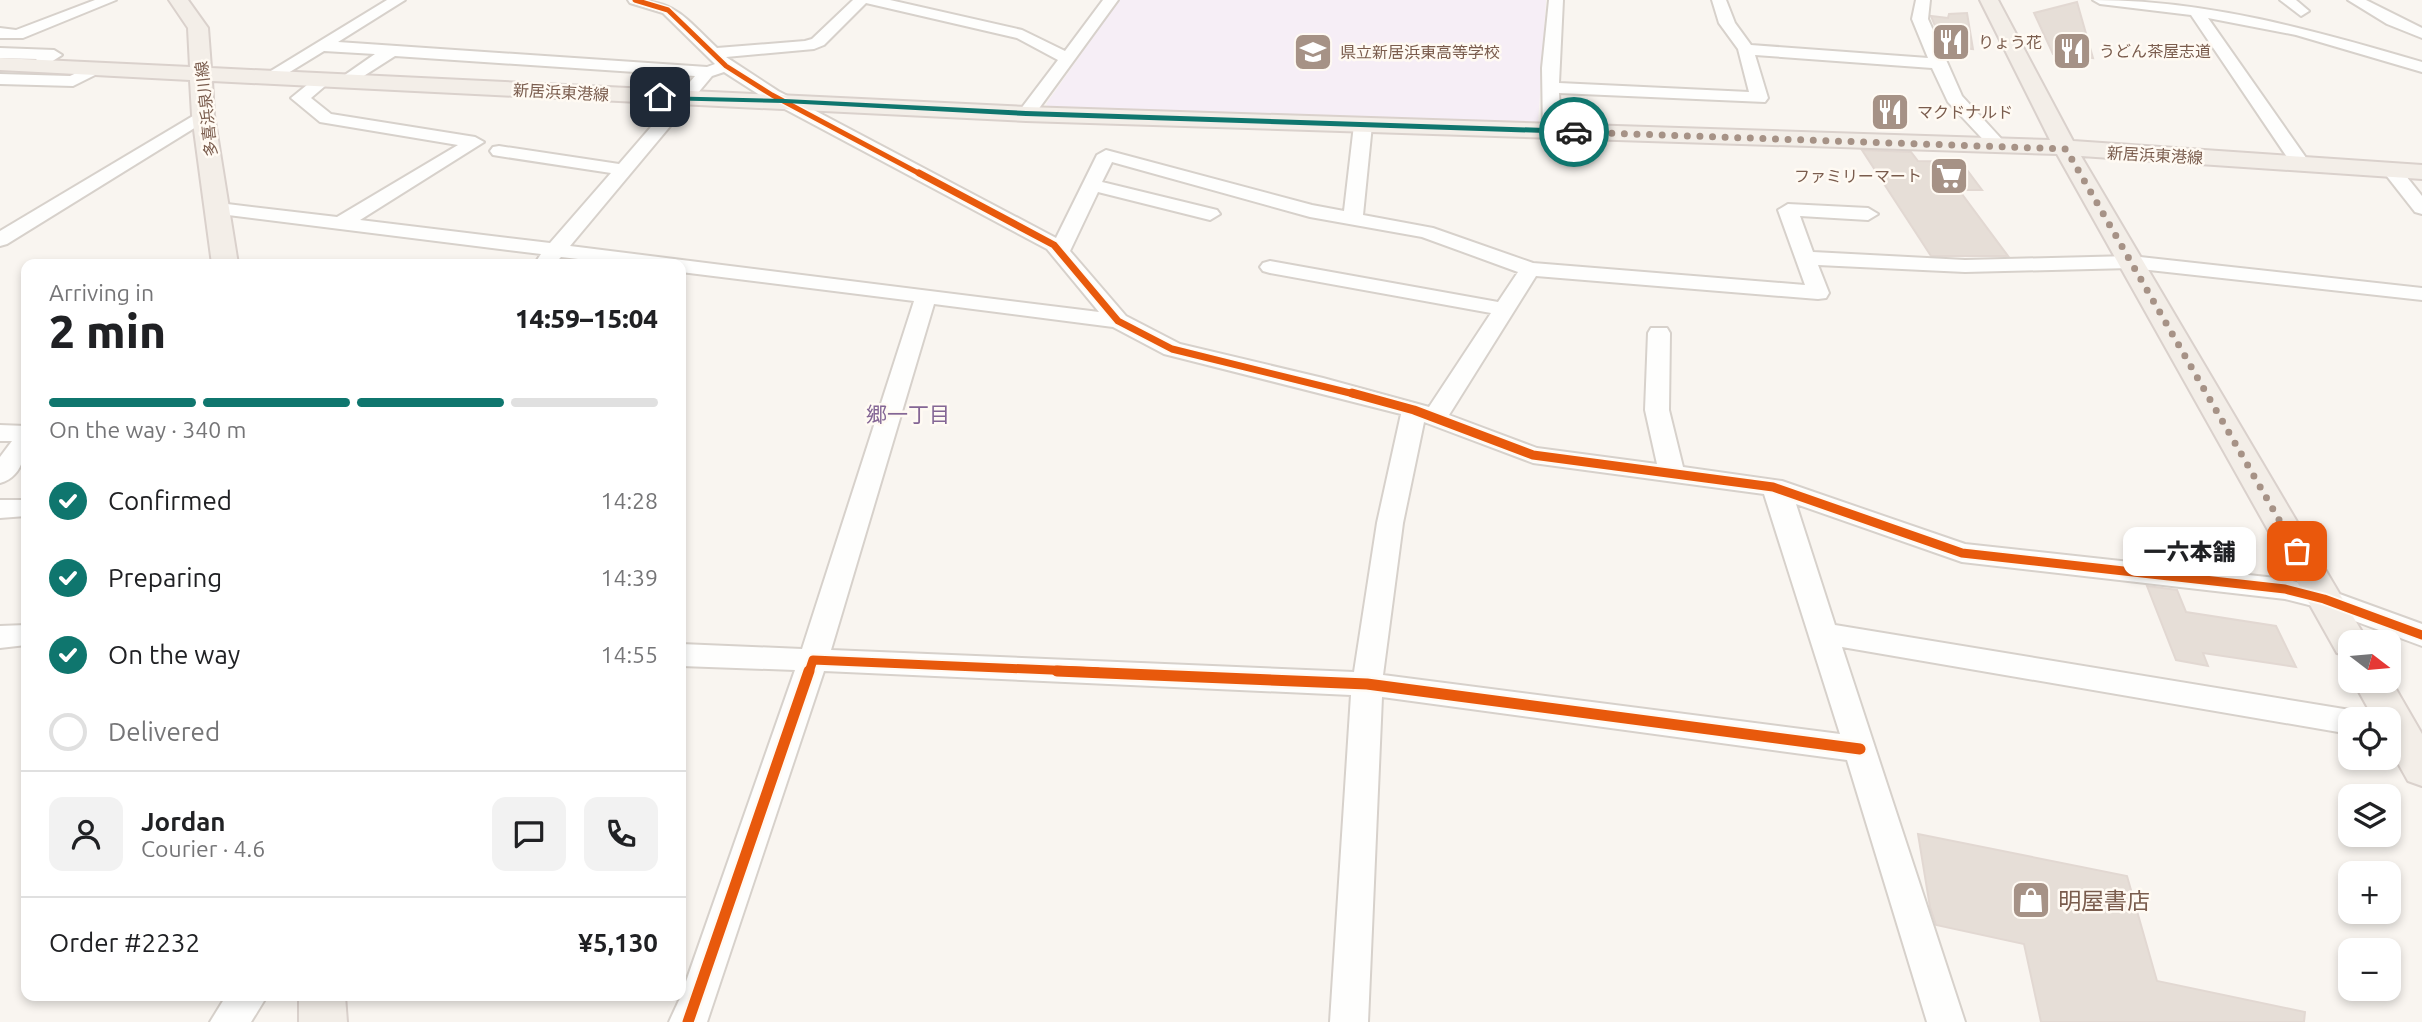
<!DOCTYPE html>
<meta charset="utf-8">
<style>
:root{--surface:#fff;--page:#f2f2f2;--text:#202124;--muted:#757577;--line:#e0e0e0;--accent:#0f766e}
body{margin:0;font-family:Ubuntu,"Noto Sans JP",sans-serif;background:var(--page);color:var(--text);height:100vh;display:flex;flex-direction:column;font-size:26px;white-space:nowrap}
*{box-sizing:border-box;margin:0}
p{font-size:23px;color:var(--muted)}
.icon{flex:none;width:38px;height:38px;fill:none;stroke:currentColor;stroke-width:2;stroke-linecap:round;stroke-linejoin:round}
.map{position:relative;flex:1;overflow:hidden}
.sheet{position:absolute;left:21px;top:259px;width:665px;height:742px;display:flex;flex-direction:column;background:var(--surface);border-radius:14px;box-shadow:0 4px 10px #0003}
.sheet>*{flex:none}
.needle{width:46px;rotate:106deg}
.tools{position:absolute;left:2338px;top:630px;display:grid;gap:14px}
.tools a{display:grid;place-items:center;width:63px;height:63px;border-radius:14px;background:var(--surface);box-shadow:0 4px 10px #0003;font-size:35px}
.pin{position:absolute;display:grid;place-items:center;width:60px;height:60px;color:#fff;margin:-30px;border-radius:14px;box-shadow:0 4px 10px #0006}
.courier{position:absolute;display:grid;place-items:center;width:70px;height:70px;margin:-35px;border:5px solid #0f766e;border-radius:50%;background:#fff;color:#222;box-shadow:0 2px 9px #0007}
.bubble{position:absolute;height:49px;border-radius:14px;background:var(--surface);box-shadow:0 4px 10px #0003;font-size:23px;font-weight:800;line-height:49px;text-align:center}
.headline em{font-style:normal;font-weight:800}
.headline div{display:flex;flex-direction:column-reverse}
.headline{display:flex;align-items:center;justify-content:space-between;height:119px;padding:0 28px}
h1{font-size:46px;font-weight:800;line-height:52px}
.bar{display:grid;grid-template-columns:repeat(4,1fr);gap:10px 7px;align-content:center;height:84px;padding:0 28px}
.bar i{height:9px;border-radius:5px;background:var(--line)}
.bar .active{background:var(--accent)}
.bar p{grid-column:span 4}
.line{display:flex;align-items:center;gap:18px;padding:0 28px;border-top:2px solid var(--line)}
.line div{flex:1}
.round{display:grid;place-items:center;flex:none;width:74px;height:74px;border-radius:14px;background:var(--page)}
ol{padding:0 28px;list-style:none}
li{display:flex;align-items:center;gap:21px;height:77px}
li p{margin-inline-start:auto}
li .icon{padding:7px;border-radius:50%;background:var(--accent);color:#fff;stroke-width:4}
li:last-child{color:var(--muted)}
li i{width:38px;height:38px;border:4px solid var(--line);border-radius:50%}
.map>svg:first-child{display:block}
</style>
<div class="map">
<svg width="2422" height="1022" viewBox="0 0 2422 1022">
<rect width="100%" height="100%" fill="#f9f5f0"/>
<!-- education -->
<polygon fill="#f6eef6" points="1119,0 1546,0 1538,124 1049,107 1046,104"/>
<!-- building -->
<g fill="#e6ded7" stroke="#e2d8d2" stroke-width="2">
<polygon points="2077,2 2093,58 2053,54 2034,13"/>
<polygon points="1967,13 1973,49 1943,46 1931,16 1948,18 1949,14"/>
<polygon points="1862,150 1911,152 1918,161 1961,162 1982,190 1959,190 2008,256 1931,256"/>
<polygon points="2147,586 2177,590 2186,612 2276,626 2296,667 2203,653 2208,666 2176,660"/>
<polygon points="1918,834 2127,876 2157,981 2305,1012 2304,1022 2041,1022 2024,944 1936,925 1930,907"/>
</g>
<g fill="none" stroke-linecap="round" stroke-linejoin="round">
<!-- minor casing -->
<g stroke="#d7d1cb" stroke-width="4">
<g id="minor">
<polygon points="95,0 116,0 23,38 0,38 0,28 16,30"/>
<path d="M 387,0 L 405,0 L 338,42 L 707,67 L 715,64 L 663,13 L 630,3 L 628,0 C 676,0 684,17 717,48 L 805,41 L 812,39 L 853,0 L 890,0 L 1022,30 L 1065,51 L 1103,0 L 1118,0 L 1032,118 L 1026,119 L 1017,114 L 1058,60 L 1017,38 L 866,3 L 824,45 L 814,49 L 726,57 L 778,91 L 1056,238 L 1097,155 L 1106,150 L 1312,205 L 1344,211 L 1354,125 L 1363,120 L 1372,125 L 1363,215 L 1433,228 L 1533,263 L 1805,285 L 1778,210 L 1788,204 L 1868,208 L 1878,214 L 1868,220 L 1800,216 L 1813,252 L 1965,260 L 2131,256 L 2422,288 L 2422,300 L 2131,268 L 1965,272 L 1818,265 L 1829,293 L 1826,298 L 1818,299 L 1536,276 L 1449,415 L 1537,448 L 1657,464 L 1645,410 L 1648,333 L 1651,328 L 1667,328 L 1670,333 L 1669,410 L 1683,467 L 1782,481 L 1965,544 L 2285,579 L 2334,592 L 2422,624 L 2422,646 L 2317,607 L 2285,599 L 1962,562 L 1796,504 L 1835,625 L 2350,710 L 2361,714 L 2364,719 L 2350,719 L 2350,734 L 1842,647 L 1965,1022 L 1927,1022 L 1847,760 L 1382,697 L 1368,1022 L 1330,1022 L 1351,695 L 824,671 L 707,1022 L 669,1022 L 681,996 L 795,670 L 681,666 L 681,644 L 802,649 L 914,301 L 681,272 L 681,264 L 621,264 L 561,257 L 554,264 L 540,264 L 537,260 L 541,254 L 212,213 L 209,209 L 219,203 L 337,217 L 458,145 L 320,122 L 291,98 L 318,76 L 324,75 L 332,80 L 311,98 L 331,114 L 475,137 L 484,142 L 360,220 L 550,243 L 611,173 L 499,156 L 493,155 L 490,151 L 493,147 L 499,146 L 619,164 L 695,76 L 395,56 L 348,86 L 340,81 L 342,77 L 375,54 L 324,51 L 275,81 L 263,81 L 261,77 ZM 724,72 L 766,99 L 1047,249 L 1099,312 L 570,246 L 712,76 ZM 1112,162 L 1310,217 L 1422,237 L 1518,272 L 1498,302 L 1270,261 L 1263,263 L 1260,267 L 1263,271 L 1270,273 L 1491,313 L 1429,407 L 1323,378 L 1180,344 L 1126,316 L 1070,251 L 1098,192 L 1210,220 L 1220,214 L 1217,210 L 1102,182 ZM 934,304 L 1113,327 L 1164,354 L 1401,414 L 1377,523 L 1354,672 L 831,650 ZM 1424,422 L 1533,463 L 1764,494 L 1840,734 L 1383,675 L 1403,523 Z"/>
<polygon points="1549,0 1563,0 1559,83 1749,92 1738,49 1719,23 1712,0 1726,0 1735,23 1751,45 1928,58 1912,19 1916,0 1930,0 1928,19 1962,96 2007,145 2004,149 1992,149 1948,102 1932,68 1755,55 1768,98 1765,102 1559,93 1561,131 1558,135 1546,135 1543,131 1542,68"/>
<path d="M 2093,0 C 2206,0 2314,30 2422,62 L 2422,72 L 2296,35 L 2208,18 L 2309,162 L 2300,168 L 2293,166 L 2191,15 L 2100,4 Z"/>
<polygon points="2280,0 2296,0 2309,11 2301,16"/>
<polygon points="2348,0 2366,0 2422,28 2422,38 2387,24"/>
<polygon points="0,48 54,50 62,55 37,71 29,66 37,59 0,58"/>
<polygon points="95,64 101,66 103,69 101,72 73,86 0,84 0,74 70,76"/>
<polygon points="203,110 209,111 212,115 209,119 7,244 0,246 0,231"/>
<polygon points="2391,164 2398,166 2422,196 2422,214 2415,212 2382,170"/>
<path d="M 0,425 L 26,426 C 26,447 26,476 0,483 L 0,457 L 12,441 L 0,441 Z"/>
<polygon points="0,500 26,500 26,516 0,518"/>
<polygon points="26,625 26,645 0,648 0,626"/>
<polygon points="226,996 267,996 251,1022 210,1022"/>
</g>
</g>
<!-- major casing -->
<g stroke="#dad1cc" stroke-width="4">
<g id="major">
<polygon points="169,0 188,0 208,28 211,68 1026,107 2050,140 1980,0 1998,0 2073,141 2422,165 2422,179 2081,156 2368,642 2350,642 2350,656 2337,653 2057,154 1026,121 212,81 214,115 238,264 212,264 192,115 190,80 0,70 0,58 190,67 188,28"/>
<polygon points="2389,677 2422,734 2422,786 2408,781 2389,747 2389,719 2374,719 2353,681 2389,681"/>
<polygon points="299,996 345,996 347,1022 299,1022"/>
</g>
</g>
<!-- minor -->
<use href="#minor" fill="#fefefd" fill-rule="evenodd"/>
<!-- major -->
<use href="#major" fill="#f3eee8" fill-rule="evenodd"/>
<!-- cycleway-far3 casing -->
<g stroke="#fffaf3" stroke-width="8">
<polyline id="cycleway-far3" points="635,0 668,10 726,66 772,95 922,175"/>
</g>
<!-- cycleway-far2 casing -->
<g stroke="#fffaf3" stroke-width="10">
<polyline id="cycleway-far2" points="919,173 1054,245 1118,321 1172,349 1358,395"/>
</g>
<!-- cycleway-far1 casing -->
<g stroke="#fffaf3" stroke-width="13">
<g id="cycleway-far1">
<polyline points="1352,393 1414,410 1533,455 1773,487 1962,553 2285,589 2324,599 2422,635"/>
<polyline points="809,672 813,660 1098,672"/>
</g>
</g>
<!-- cycleway casing -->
<g stroke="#fffaf3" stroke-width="16">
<g id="cycleway">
<polyline points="1057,671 1367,684 1860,749"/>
<polyline points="688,1022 809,671"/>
</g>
</g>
<!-- cycleway-far3 -->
<use href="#cycleway-far3" stroke="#e8590c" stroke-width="5"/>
<!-- cycleway-far2 -->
<use href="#cycleway-far2" stroke="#e8590c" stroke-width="7"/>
<!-- cycleway-far1 -->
<use href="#cycleway-far1" stroke="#e8590c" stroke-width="9"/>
<!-- cycleway -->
<use href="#cycleway" stroke="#e8590c" stroke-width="11"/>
</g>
<!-- route -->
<polygon fill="#0f766e" points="658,96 785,99 1026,111 1574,129 1578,132 1574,134 1026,116 785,103 660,100"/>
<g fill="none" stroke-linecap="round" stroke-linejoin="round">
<!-- done -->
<polyline stroke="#a69286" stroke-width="7" stroke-dasharray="0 12.6" points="1574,132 2066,149 2297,551"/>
</g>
<!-- icons -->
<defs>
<g id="restaurant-square" transform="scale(2.0125)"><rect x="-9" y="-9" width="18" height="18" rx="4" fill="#a69286" stroke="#fffaf3"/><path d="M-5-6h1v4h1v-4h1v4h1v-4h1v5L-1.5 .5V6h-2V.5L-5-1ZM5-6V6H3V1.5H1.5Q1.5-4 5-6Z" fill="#fff"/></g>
<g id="school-square" transform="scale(2.0125)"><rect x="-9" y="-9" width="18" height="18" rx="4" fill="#a69286" stroke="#fffaf3"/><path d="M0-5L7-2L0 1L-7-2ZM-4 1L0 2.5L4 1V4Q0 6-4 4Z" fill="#fff"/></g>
<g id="supermarket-square" transform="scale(2.0125)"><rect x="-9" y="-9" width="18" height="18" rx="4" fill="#a69286" stroke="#fffaf3"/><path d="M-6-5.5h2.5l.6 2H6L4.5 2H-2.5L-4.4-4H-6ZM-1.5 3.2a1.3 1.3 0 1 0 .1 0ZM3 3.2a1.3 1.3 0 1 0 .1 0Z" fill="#fff"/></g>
<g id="shop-square" transform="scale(2.0125)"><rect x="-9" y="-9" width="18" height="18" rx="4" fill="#a69286" stroke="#fffaf3"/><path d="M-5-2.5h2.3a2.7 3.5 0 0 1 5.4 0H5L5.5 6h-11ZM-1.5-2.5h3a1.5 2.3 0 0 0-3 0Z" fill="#fff"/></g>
</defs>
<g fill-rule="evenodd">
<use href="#restaurant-square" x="1951" y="42"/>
<use href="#restaurant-square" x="2072" y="51"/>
<use href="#school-square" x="1313" y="52"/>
<use href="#restaurant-square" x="1890" y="112"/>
<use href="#supermarket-square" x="1949" y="176"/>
<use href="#shop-square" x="2031" y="900"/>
</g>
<g text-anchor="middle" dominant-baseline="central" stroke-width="5" stroke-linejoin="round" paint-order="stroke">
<!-- far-poi labels -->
<g font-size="16" fill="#7a5c4d" stroke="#fffaf3" text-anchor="start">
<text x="1978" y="42">りょう花</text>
<text x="2099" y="51">うどん茶屋志道</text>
<text x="1340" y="52">県立新居浜東高等学校</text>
<text x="1917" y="112">マクドナルド</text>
<text x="1922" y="176" text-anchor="end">ファミリーマート</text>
</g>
<!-- far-street labels -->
<g font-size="16" fill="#7a5c4d" stroke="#fffaf3">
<text transform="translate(561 92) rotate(3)">新居浜東港線</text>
<text transform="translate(206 109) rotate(-96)">多喜浜泉川線</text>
<text transform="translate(2155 155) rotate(3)">新居浜東港線</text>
</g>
<!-- neighbourhood labels -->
<g font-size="21" fill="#846695" stroke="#fffaf3">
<text x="908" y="414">郷一丁目</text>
</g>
<!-- near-poi labels -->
<g font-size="23" fill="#7a5c4d" stroke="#fffaf3" text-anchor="start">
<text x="2058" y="900">明屋書店</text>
</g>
</g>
</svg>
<div class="tools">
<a><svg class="needle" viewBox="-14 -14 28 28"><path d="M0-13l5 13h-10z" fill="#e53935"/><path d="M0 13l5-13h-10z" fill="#757577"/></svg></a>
<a><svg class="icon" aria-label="locate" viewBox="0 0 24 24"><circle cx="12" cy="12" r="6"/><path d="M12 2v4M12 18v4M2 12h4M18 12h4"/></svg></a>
<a><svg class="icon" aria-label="layers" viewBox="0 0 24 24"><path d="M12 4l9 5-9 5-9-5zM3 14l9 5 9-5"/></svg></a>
<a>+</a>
<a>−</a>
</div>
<div class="pin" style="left:2297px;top:551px;background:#ea580c"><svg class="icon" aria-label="bag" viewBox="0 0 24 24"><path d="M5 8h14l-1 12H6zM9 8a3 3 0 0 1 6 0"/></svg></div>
<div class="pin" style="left:660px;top:97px;background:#1f2937"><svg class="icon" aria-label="home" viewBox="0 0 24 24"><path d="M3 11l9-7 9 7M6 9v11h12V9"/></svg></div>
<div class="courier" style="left:1574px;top:132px"><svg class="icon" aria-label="car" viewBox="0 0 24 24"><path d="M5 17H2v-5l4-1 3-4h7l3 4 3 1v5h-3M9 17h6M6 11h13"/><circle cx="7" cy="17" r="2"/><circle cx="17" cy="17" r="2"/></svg></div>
<div class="bubble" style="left:2123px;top:527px;width:133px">一六本舗</div>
<section class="sheet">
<div class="headline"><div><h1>2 min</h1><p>Arriving in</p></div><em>14:59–15:04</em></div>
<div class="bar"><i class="active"></i><i class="active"></i><i class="active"></i><i></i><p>On the way · 340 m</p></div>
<ol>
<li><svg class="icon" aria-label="check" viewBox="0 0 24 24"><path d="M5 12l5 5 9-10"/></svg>Confirmed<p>14:28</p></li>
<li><svg class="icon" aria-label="check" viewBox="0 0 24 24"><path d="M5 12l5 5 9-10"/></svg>Preparing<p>14:39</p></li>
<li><svg class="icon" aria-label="check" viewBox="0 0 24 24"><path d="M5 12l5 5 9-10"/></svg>On the way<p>14:55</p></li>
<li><i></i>Delivered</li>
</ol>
<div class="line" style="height:126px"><a class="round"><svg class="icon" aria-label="person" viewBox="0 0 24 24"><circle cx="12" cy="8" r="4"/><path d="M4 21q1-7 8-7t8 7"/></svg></a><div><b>Jordan</b><p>Courier · 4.6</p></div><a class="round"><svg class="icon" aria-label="chat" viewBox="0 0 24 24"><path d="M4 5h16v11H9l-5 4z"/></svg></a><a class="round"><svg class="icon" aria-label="phone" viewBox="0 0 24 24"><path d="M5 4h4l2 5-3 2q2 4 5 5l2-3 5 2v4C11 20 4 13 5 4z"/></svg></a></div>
<div class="line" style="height:91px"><div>Order #2232</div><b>¥5,130</b></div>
</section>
</div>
